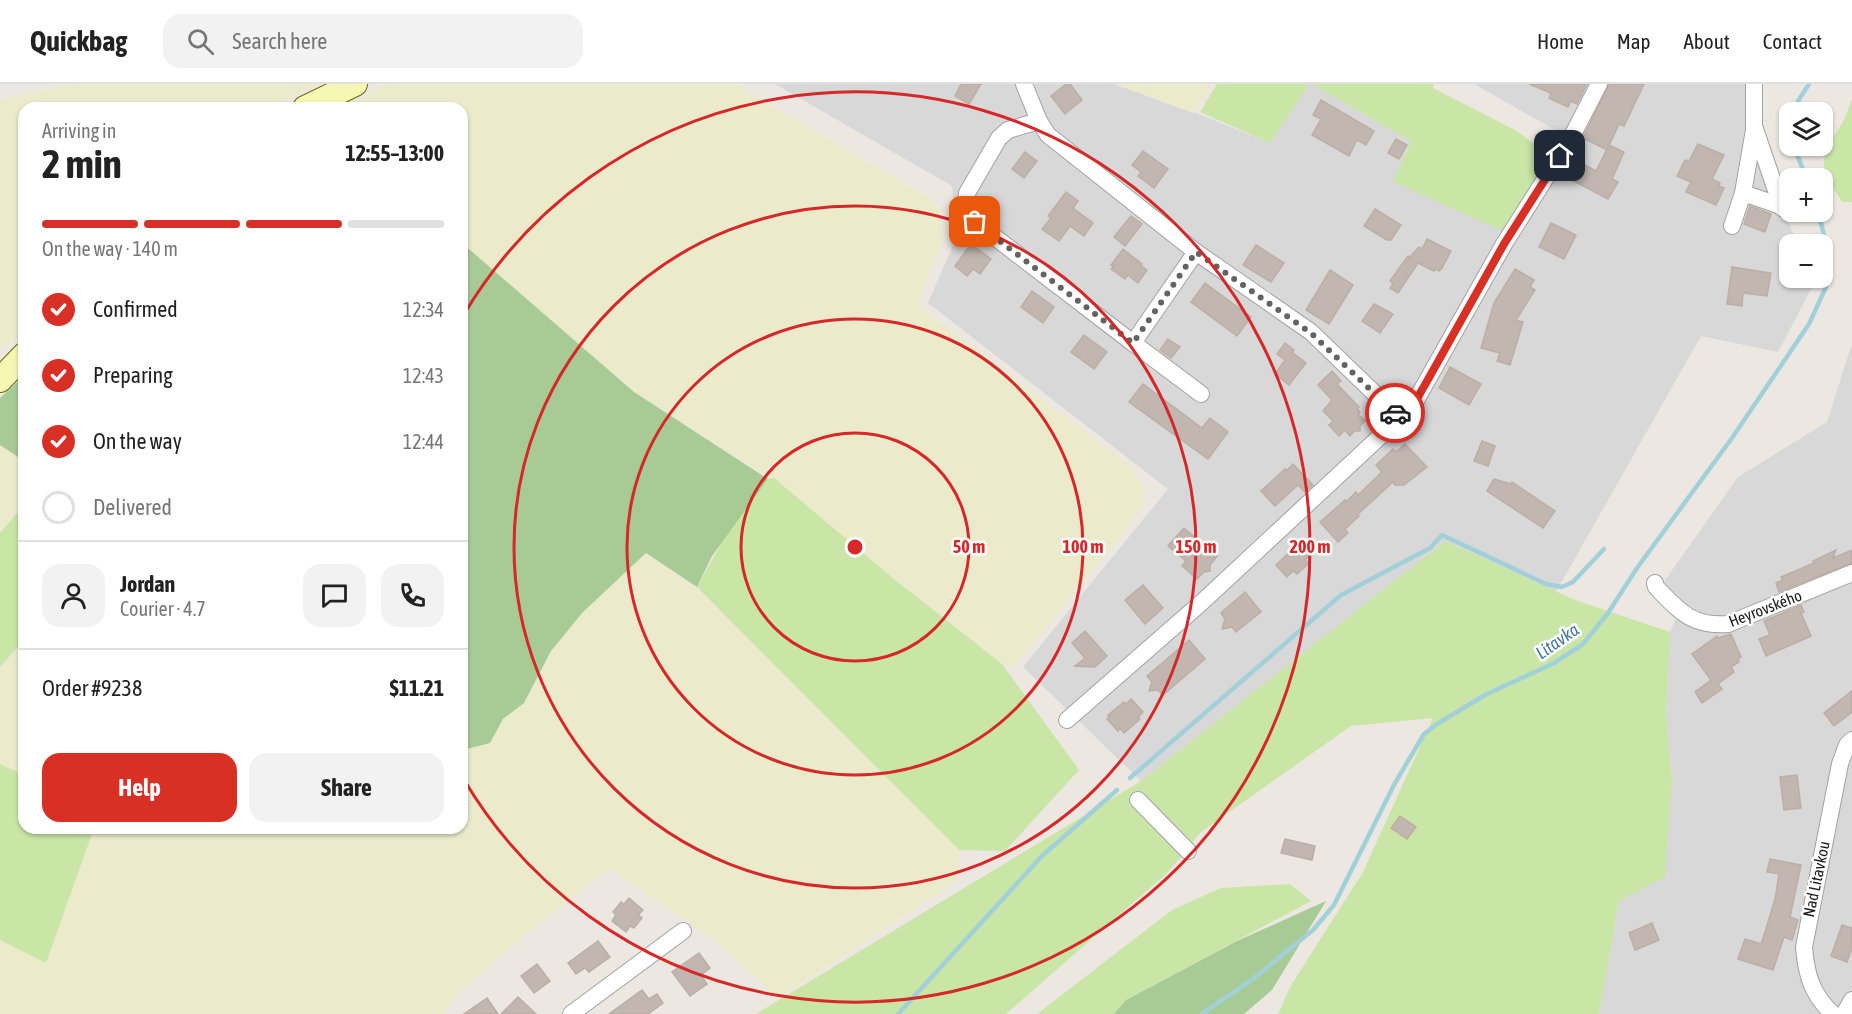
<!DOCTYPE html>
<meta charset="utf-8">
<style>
:root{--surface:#fff;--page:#f2f2f2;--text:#222;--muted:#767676;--line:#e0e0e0;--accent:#d93025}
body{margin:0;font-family:"Asap Condensed",sans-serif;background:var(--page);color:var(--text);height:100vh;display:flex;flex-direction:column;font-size:22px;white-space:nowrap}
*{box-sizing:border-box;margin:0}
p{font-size:20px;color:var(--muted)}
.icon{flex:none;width:33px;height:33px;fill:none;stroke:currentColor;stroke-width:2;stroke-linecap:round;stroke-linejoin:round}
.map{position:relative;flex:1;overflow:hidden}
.sheet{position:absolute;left:18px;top:18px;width:450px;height:732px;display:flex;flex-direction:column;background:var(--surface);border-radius:18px;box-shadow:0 2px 4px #0004}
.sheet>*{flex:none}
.fabs{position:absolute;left:1779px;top:18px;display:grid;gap:12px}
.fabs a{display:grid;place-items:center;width:54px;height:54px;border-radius:12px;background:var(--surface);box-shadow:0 2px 4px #0004;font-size:30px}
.pin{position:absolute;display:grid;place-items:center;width:51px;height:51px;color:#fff;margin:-26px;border-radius:12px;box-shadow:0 3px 9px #0006}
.courier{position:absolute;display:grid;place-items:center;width:60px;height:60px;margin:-30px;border:4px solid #d93025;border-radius:50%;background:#fff;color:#222;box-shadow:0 2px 8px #0007}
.headline em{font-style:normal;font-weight:700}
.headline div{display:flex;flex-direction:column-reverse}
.headline{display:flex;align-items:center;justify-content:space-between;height:102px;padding:0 24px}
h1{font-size:39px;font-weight:700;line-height:45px}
.bar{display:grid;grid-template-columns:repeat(4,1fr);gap:9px 6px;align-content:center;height:72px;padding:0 24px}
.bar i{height:8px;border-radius:4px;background:var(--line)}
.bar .selected{background:var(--accent)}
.bar p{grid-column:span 4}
.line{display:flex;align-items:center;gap:15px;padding:0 24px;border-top:2px solid var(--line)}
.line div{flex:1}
.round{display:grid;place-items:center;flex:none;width:63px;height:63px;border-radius:18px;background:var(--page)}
ol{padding:0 24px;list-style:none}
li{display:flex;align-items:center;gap:18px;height:66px}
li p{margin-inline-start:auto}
li .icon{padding:6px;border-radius:50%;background:var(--accent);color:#fff;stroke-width:4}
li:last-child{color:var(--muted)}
li i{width:33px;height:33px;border:3px solid var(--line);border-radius:50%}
.cta{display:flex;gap:12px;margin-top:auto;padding:12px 24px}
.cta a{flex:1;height:69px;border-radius:18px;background:var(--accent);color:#fff;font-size:24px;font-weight:700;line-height:69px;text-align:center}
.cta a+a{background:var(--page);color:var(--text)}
header{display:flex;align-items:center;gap:36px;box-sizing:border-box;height:84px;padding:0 30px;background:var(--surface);border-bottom:2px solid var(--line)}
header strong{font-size:28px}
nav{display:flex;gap:33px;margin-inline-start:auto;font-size:21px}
.search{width:420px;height:54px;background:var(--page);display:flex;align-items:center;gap:15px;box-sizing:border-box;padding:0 21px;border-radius:18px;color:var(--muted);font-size:22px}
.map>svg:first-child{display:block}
</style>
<header>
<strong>Quickbag</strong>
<div class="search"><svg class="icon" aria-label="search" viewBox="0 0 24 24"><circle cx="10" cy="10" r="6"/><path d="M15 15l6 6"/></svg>Search here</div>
<nav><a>Home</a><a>Map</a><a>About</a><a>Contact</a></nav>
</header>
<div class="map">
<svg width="1852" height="930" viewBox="0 0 1852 930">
<rect width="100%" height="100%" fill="#ece8e1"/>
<!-- residential -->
<g fill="#d9d8d8">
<polygon points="775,0 1115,0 1193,29 1194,28 1270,59 1309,0 1312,0 1411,57 1393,98 1504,146 1573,56 1474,0 1755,0 1755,42 1782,124 1798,160 1790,160 1790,194 1817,194 1778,268 1701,252 1556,508 1445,457 1141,697 1023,583 1168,405 928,219 957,152 957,123 954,121 952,102"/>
<polygon points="1852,259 1852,917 1845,930 1599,930 1619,817 1672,696 1666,633 1670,548 1680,526 1663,499 1738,393 1827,338"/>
</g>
<!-- farmland -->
<g fill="#ebebcc">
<polygon points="76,0 319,0 269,24 24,24 24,247 10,260 0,264 0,15"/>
<polygon points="386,0 734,0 928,113 940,126 944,150 918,221 1130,382 1144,404 1143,420 1120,453 1014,582 1002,580 758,387 634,308 462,159 462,24 343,24"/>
<polygon points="1115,0 1212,0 1193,29"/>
<polygon points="0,361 24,377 24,421 0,449"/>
<polygon points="646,469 702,509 939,742 959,766 960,784 957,793 950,802 790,907 777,913 715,857 609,784 521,854 460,907 445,930 0,930 0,856 46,878 94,744 462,744 462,662 467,665 490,658 503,635 524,619 551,567 583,528"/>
<polygon points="24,556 24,691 0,680 0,583"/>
</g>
<!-- grass -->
<g fill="#c9e6a7">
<polygon points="1217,0 1309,0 1270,59 1200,28"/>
<polygon points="1312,0 1434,0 1433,4 1515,46 1546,68 1544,79 1503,147 1393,98 1411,57"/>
<polygon points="1852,15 1852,118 1842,118 1824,89 1824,69 1845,34"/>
<polygon points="774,394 894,495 1002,580 1079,686 1005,767 959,766 697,503 726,451 768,395"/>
<polygon points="24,421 24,556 0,583 0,449"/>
<polygon points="1445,457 1575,516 1670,548 1666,633 1672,696 1665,793 1619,817 1599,930 1278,930 1290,903 1363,788 1433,634 1351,642 1201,748 1167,789 1006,930 756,930 1141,697"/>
<polygon points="0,680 24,691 24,744 94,744 46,879 0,856"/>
<polygon points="1290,800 1311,817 1126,916 1114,930 1037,930 1172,826 1221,804"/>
</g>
<!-- forest -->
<g fill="#a8cb96">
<polygon points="462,159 634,308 768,395 712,472 697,503 646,469 583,528 551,567 524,619 503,635 490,659 467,665 462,662"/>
<polygon points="24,292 24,377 0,361 0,314"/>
<polygon points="1326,817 1272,906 1244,930 1114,930 1126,916 1237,857"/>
</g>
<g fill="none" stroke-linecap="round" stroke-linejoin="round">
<!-- stream -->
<g stroke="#a2d0d9" stroke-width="4.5">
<polyline points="1795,28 1798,17 1809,0"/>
<polyline points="1794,62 1806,94"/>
<polyline points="1130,694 1341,511 1430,464 1442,451 1546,500 1562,503 1573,498 1604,465"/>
<polyline points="898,930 1042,772 1117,706"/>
<polyline points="1202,930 1254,894 1313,846 1334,821 1395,699 1424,650 1437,640 1485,611 1554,579 1583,560 1608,529 1637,484 1732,354 1809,240 1826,203 1829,170 1818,128"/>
</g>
</g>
<!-- building -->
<g fill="#c1b7b0" stroke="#bdaea4" stroke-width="1.5">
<polygon points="961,0 981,0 969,20 955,12"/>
<polygon points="1066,0 1070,0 1082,16 1065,30 1051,12"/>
<polygon points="1529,0 1587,0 1577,20 1571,17 1568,23 1549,14 1551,9"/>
<polygon points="1609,0 1644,0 1624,42 1619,40 1607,66 1583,54"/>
<polygon points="1321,16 1374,47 1366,61 1357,56 1349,72 1312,51 1321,35 1313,31"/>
<polygon points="1396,55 1407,61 1399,75 1388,69"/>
<polygon points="1698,60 1724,71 1712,95 1720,99 1719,102 1724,104 1716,121 1686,108 1691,98 1677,92 1685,76 1689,77"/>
<polygon points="1609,61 1624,68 1612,95 1618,98 1608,115 1562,91 1571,74 1596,87"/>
<polygon points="1143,67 1168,85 1154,104 1138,92 1141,88 1132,81"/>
<polygon points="1025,68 1037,77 1024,94 1012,85"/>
<polygon points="1066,108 1078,117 1073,124 1093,139 1084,152 1070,142 1059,157 1042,145 1051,134 1048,132"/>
<polygon points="1750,122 1771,130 1765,148 1744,140"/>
<polygon points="1375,125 1401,141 1391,156 1387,156 1364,142"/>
<polygon points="1131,132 1142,140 1125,162 1114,153"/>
<polygon points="1551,139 1576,151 1564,175 1539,163"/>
<polygon points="1427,155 1451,167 1442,184 1439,187 1436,185 1434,187 1418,179 1398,209 1390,204 1393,200 1390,197 1408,172 1410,173 1419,163 1422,165"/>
<polygon points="971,160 991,175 980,190 973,185 967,192 955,182"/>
<polygon points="1256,161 1284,179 1271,198 1243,181"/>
<polygon points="1123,165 1142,180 1141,182 1147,186 1138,199 1128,191 1125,195 1111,185 1114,182 1111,181"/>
<polygon points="1732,183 1771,189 1767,212 1743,209 1742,222 1727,220"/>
<polygon points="1515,185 1534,196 1530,203 1535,206 1516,236 1523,238 1510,281 1497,277 1500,269 1481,264 1494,219"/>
<polygon points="1330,186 1353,201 1329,240 1306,226"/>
<polygon points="1205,199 1251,233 1237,252 1191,218"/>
<polygon points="1032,207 1054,223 1043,239 1021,223"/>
<polygon points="1374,220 1393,230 1380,249 1362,237"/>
<polygon points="1084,251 1107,268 1094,285 1071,268"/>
<polygon points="1168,255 1180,263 1171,274 1160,266"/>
<polygon points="1285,259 1294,266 1292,268 1306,279 1289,301 1275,290 1285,276 1277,270"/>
<polygon points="1450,283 1481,300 1469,321 1439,304"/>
<polygon points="1332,287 1341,297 1337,300 1359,323 1357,325 1360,328 1358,330 1365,337 1360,342 1360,347 1354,347 1350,352 1345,346 1339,352 1329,341 1333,337 1323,327 1332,316 1318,301"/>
<polygon points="1143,300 1202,344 1210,334 1228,348 1208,375 1129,318"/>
<polygon points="1482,357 1495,362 1488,382 1474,377"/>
<polygon points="1405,360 1427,383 1404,401 1395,401 1393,398 1358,430 1359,432 1345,445 1348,449 1338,458 1320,438 1345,416 1346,418 1356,408 1358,411 1382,388 1376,381 1393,365 1396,368"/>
<polygon points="1293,380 1313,401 1305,408 1298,401 1275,422 1261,407 1285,385 1286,387"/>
<polygon points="1494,395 1511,400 1512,398 1555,427 1543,444 1487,407"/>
<polygon points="1184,444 1217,472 1210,481 1210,487 1204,488 1197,495 1182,482 1186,477 1168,462"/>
<polygon points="1301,457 1312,469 1305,476 1309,479 1297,490 1293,487 1287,493 1276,481"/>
<polygon points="1836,466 1833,474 1852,466 1852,479 1779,508 1776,499 1783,496 1781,493 1814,479 1813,477"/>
<polygon points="1143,501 1163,524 1145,540 1125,516"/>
<polygon points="1245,508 1261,528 1236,548 1232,543 1222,545 1225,535 1221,529"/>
<polygon points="1801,521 1804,528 1801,529 1811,552 1766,572 1759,555 1770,551 1764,537"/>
<polygon points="1085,547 1107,572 1095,583 1075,582 1085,574 1072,559"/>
<polygon points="1731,550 1741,573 1738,575 1739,578 1731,583 1734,588 1718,600 1722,605 1702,619 1695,608 1711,596 1692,570 1717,552 1718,554"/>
<polygon points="1189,556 1205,575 1163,611 1158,606 1149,607 1152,598 1147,592"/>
<polygon points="1852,607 1852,628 1834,642 1824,629"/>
<polygon points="1131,615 1143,628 1138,633 1140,635 1124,649 1120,644 1118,647 1107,635 1110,632 1108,631 1124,618 1126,620"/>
<polygon points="1797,691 1801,724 1784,726 1780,693"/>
<polygon points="1400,732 1416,743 1407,755 1391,744"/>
<polygon points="1285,755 1315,762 1312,776 1281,769"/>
<polygon points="1770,775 1801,781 1790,833 1798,836 1792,856 1784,853 1773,886 1738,875 1745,855 1761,860 1765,848 1775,815 1779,790 1767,788"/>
<polygon points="629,814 643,826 638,831 642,834 634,844 630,842 626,848 612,837 616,831 613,828 621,818 624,820"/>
<polygon points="1652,839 1659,856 1635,866 1629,849"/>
<polygon points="1842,841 1852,844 1852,864 1847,878 1831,872"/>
<polygon points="598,857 610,873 589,888 585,884 576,890 568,879"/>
<polygon points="699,869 710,884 701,891 707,900 690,912 672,888"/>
<polygon points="537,880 550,897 534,909 521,892"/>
<polygon points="642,906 649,915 657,910 663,919 648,930 609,930"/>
<polygon points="518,913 536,930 501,930"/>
<polygon points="487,914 498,930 464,930"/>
</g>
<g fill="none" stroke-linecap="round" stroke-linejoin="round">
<!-- street casing -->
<g stroke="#a2a2a2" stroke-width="18">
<g id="street">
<polyline points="1024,0 1039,37 1048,51 1196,168 1311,248 1400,334"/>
<polyline points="1754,0 1754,42 1782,124"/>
<path d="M 1039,37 L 1008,46 L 999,54 L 967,109 C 965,121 968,128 975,138 L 1133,259 L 1196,168"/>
<polyline points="1743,109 1790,125"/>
<polyline points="1732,142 1743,109 1754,46"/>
<polyline points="1133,259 1201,310"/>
<path d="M 1655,499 L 1656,503 C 1679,527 1692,543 1728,540 L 1852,489"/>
<polyline points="1067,636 1201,519 1400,334 1415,318 1504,160 1571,54 1599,0"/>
<polyline points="1138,716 1188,767"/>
<polyline points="571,930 683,847"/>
<path d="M 1833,930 C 1812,911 1806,890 1804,863 L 1840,680 L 1847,661 L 1852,656"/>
<polyline points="1844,930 1852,916"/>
</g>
</g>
<!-- secondary casing -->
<g stroke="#676c08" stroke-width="26">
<g id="secondary">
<polyline points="305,24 355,0"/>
<polyline points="0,296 24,271"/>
</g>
</g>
<!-- street -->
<use href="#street" stroke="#fff" stroke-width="16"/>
<!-- secondary -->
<use href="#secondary" stroke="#f7f7b4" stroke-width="24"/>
</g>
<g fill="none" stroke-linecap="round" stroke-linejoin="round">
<!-- done -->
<polyline stroke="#646360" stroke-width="6" stroke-dasharray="0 10.8" points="975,138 1133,259 1196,168 1311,249 1395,329"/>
<!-- route -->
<polyline stroke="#d93025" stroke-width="8" points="1395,329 1400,334 1415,318 1426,299 1504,160 1560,72"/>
</g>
<!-- distance rings -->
<g fill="none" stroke="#d62828" stroke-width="3">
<circle cx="855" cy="463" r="114"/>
<circle cx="855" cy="463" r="228"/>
<circle cx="855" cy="463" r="341"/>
<path d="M463 232A455 455 0 1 1 463 694"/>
</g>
<g text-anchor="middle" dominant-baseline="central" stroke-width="5" stroke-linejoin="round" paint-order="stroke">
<!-- street labels -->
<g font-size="16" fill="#1b1b1b" stroke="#fff">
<text transform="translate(1765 524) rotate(-21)">Heyrovského</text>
<text transform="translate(1816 795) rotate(-78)">Nad Litavkou</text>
</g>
<!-- water labels -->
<g font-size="18" font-style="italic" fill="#4879a0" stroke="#fff">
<text transform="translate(1557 557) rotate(-35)">Litavka</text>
</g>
</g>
<circle cx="855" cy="463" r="9" fill="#d62828" stroke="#fff" stroke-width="3"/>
<g font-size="18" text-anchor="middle" font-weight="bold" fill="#d62828" stroke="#fff" stroke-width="5" stroke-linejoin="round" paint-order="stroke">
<text x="969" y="469">50 m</text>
<text x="1083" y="469">100 m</text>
<text x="1196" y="469">150 m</text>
<text x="1310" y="469">200 m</text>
</g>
</svg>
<div class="fabs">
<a><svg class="icon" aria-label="layers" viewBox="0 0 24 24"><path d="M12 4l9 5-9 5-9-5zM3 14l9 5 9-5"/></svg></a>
<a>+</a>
<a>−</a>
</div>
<div class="pin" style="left:975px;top:138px;background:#ea580c"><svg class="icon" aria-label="bag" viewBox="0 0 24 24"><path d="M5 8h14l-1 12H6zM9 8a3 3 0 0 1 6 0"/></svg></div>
<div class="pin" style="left:1560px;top:72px;background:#1f2937"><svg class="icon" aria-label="home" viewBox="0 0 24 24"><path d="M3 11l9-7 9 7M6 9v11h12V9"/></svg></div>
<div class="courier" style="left:1395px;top:329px"><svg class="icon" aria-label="car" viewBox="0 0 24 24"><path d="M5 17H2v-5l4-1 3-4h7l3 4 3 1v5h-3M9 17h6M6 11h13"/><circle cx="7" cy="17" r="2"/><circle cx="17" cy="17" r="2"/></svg></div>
<section class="sheet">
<div class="headline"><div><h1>2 min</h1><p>Arriving in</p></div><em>12:55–13:00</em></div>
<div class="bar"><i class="selected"></i><i class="selected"></i><i class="selected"></i><i></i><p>On the way · 140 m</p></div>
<ol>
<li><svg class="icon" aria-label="check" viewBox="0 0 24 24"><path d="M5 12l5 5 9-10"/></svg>Confirmed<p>12:34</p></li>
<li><svg class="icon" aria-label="check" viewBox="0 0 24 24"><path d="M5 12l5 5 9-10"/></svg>Preparing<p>12:43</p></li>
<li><svg class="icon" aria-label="check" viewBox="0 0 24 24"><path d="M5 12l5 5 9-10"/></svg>On the way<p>12:44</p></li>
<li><i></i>Delivered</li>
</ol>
<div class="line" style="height:108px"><a class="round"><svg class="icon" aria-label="person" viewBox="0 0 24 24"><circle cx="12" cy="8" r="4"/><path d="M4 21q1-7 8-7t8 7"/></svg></a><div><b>Jordan</b><p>Courier · 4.7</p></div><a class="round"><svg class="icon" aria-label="chat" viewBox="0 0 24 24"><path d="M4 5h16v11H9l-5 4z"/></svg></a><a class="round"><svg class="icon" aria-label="phone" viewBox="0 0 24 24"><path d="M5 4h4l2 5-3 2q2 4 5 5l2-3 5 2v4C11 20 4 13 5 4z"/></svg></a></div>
<div class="line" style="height:78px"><div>Order #9238</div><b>$11.21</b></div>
<div class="cta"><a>Help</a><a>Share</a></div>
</section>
</div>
